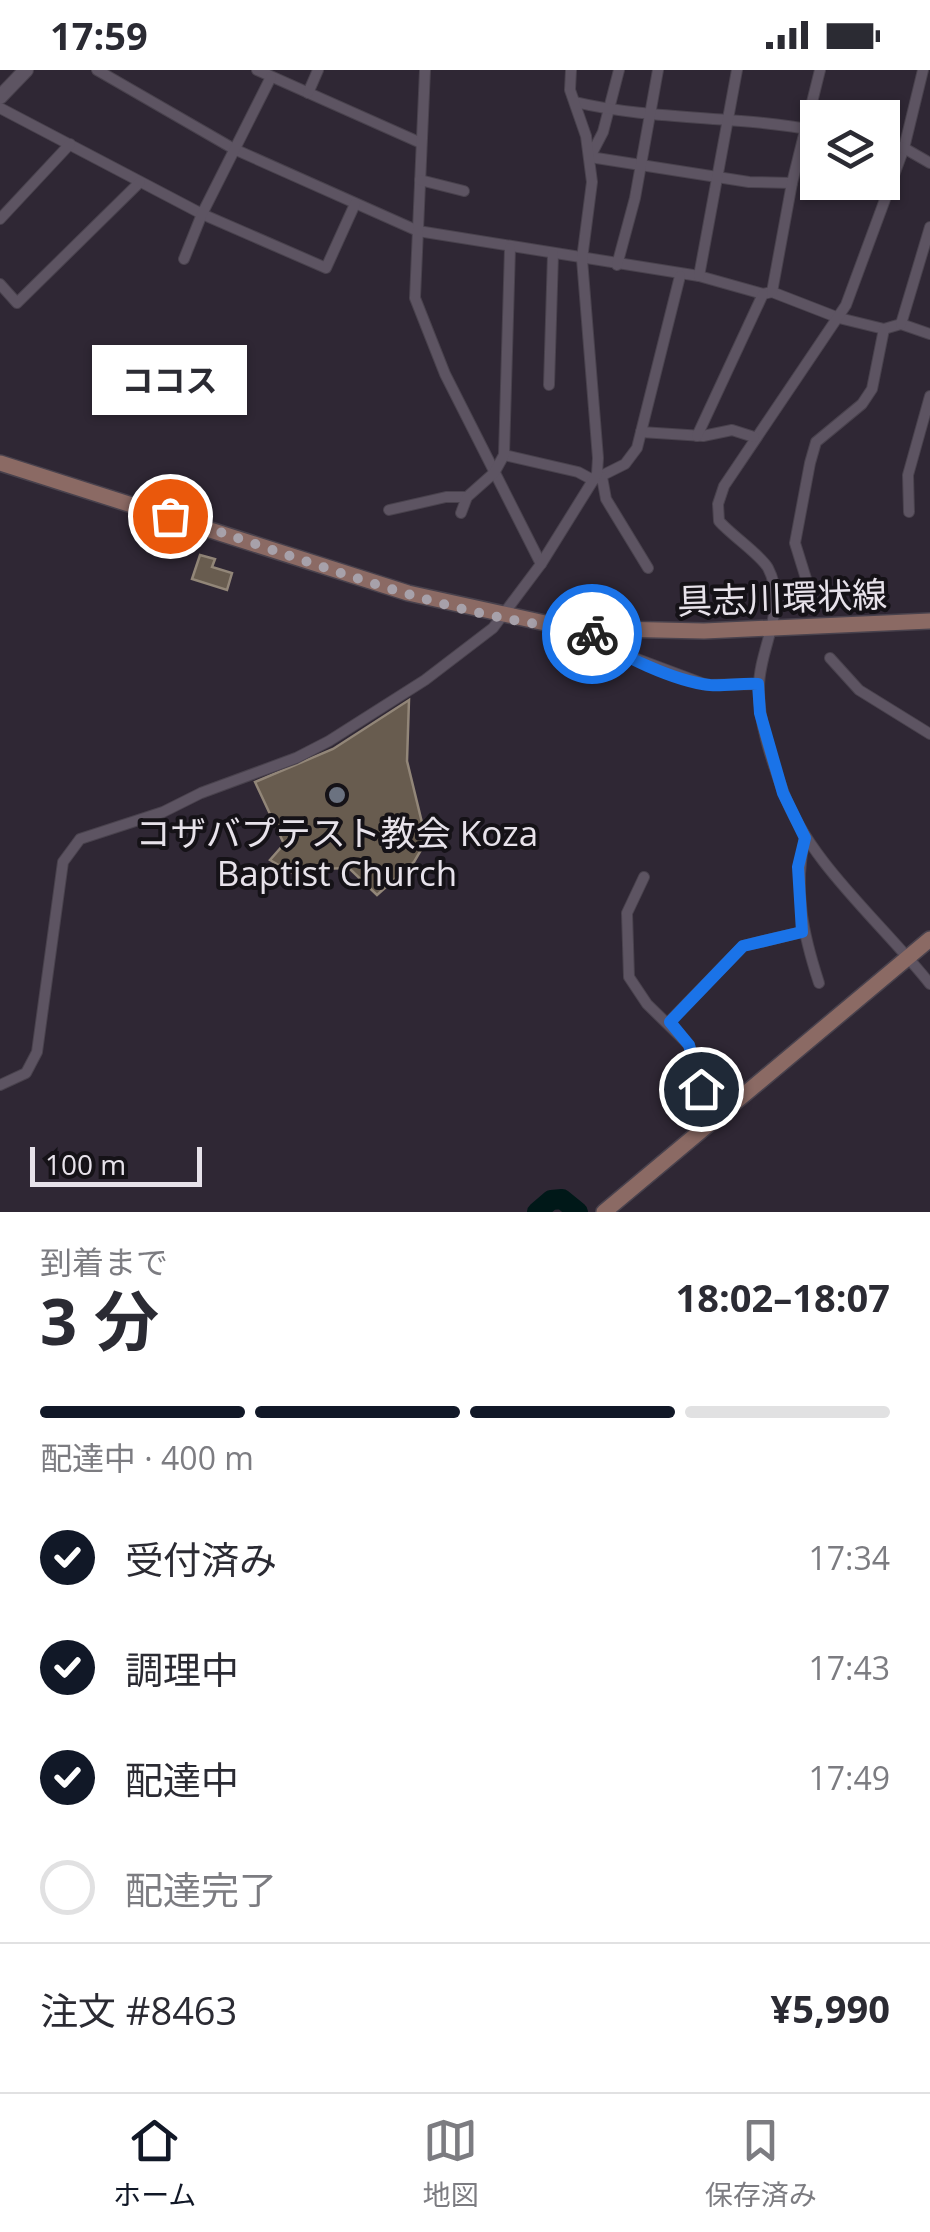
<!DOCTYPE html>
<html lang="ja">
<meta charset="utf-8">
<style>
:root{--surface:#fff;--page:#f7f7f7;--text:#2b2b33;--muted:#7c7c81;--line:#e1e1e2;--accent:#111827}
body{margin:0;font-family:"Open Sans","Noto Sans JP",sans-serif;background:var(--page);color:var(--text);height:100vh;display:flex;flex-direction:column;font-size:38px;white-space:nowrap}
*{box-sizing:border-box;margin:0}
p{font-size:32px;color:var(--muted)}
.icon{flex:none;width:55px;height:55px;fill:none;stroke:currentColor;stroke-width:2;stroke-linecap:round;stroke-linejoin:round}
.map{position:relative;height:1142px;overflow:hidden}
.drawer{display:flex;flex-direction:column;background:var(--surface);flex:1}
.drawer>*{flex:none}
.controls{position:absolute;left:800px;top:30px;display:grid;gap:20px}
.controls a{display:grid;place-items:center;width:100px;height:100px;border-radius:0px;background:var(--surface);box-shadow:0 2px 8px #0004;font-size:50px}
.scale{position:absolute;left:30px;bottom:25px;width:172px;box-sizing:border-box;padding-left:10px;border:5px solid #e7e2ea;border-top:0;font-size:28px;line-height:35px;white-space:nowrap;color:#e7e2ea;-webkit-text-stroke:8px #151217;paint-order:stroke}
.pin{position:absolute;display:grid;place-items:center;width:85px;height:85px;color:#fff;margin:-42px;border:5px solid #fff;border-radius:50%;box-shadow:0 2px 10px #0007}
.courier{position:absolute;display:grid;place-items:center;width:100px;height:100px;margin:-50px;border:8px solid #1a73e8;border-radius:50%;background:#fff;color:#222;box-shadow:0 2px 12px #0007}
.bubble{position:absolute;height:70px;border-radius:0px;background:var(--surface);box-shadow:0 2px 8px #0004;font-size:32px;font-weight:700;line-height:70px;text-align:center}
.overview em{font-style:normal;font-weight:700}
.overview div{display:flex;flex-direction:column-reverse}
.overview{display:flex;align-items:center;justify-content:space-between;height:170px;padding:0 40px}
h1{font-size:65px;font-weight:700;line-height:75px}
.bar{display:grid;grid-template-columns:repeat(4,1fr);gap:15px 10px;align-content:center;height:120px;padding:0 40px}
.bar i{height:12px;border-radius:8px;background:var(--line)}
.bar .current{background:var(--accent)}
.bar p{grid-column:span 4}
.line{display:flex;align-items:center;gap:25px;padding:0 40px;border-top:2px solid var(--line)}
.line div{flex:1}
ol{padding:0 40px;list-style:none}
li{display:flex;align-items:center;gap:30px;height:110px}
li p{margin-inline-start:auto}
li .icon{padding:10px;border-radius:50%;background:var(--accent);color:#fff;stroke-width:4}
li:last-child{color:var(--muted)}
li i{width:55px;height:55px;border:5px solid var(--line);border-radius:50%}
.status{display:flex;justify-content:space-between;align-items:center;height:70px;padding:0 50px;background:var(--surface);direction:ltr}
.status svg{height:28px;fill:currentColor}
.menu{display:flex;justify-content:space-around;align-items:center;height:140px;border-top:2px solid var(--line);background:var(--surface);font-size:28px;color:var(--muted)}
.menu a{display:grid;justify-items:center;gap:5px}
.menu .current{color:var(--accent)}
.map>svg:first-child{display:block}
</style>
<div class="status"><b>17:59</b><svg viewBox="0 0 49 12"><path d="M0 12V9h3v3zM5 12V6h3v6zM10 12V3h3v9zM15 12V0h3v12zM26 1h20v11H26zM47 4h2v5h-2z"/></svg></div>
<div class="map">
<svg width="930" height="1142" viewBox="0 0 930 1142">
<rect width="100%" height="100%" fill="#2f2734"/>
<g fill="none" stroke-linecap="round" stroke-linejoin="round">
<!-- river -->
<polyline stroke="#001818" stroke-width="20" points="537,1142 551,1130 562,1129 578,1142"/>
</g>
<!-- building -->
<g fill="#685c4f" stroke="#928678" stroke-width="2.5">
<polygon points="200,485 215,489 212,497 232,503 227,520 192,509"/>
<polygon points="409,630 407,691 424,761 424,775 414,792 377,825 349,798 318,799 304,810 270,790 284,774 255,712 333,679"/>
</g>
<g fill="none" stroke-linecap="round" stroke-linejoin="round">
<!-- minor casing -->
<g stroke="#49424d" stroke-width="12">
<g id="minor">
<polyline points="97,0 234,79 418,161 699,206 763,224 772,222 839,248 884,259 901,254 930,264"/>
<polyline points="257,0 421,73"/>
<polyline points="425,0 415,228 445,304 541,494"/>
<polyline points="619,0 603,62 590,87 749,112 792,113"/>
<path d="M 923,0 L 904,78 L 846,235 L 724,416 L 718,434 L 719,451 C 731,465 761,485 768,498 C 789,538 759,577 759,617 C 758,651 771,689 783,721 C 808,792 883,854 930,914"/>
<polyline points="308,23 318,0"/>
<path d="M 575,32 C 655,51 737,45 818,61"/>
<polyline points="0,38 202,144 326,198 355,134"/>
<polyline points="882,74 904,78 930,93"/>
<polyline points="420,110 464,121"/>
<polyline points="0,149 70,74"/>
<polyline points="184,189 202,144 271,7"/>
<polyline points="617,195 635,128 658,0"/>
<polyline points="699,206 737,0"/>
<polyline points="0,214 17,233 140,112"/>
<polyline points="772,222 792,113 820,0"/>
<polyline points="901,254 930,157"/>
<polyline points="549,315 553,184"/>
<polyline points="641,362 703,366 732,360 754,367"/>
<polyline points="697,366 763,224"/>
<polyline points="504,385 578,402 593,410 625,394 637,378 680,206"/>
<polyline points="602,407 606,429 648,498"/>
<polyline points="389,440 446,427 467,427 494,403 504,385 510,178"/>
<polyline points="909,442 908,405 930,326"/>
<polyline points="461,443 467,427"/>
<polyline points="812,528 795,473 810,393 816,372 862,334 872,319 884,259"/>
<polyline points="586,559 608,578 707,615 758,614"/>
<polyline points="830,588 859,620 930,664"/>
<path d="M 805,768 C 793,819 803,864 819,913"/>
<polyline points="644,807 627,843 629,907 647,934 689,975 701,1019 717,1047"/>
<polyline points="669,952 743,876 802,862"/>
<polyline points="0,1015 26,1003 37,982 63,792 80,769 163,742 201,723 296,688 329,671 425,610 493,558 541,494 597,404 598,388 582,189 592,112 586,66 570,20 571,0"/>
</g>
</g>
<!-- tertiary casing -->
<g stroke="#49424d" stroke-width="16">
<polyline id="tertiary" points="0,27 26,0"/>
</g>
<!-- secondary casing -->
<g stroke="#49424d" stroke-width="18">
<g id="secondary">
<polyline points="0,393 408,523 568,558 704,561 930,551"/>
<polyline points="604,1142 930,869"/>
</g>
</g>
<!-- minor -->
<use href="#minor" stroke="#5d5462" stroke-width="10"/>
<!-- tertiary -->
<use href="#tertiary" stroke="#5d5462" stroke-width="14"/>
<!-- secondary -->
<use href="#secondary" stroke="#8b6a64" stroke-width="15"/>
</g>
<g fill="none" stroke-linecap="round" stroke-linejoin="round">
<!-- done -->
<path stroke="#a7a1aa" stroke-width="10" stroke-dasharray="0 18" d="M 170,446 C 297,485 455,552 586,559 L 592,564"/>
<!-- route -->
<path stroke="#1a73e8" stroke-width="12" d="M 592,564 C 617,585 677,612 710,615 C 726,616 742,613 758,614 L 760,643 L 783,723 L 805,768 L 798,797 L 802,862 L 743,876 L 670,952 L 689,975 L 701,1019"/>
</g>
<!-- markers -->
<circle fill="#6b7280" stroke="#151217" stroke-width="4" cx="337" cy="725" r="10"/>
<g text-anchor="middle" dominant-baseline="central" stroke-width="8" stroke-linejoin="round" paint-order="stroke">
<!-- street labels -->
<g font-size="35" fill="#e7e2ea" stroke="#151217">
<text transform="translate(782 527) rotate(-2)">具志川環状線</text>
</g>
<!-- poi labels -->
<g font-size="35" fill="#e7e2ea" stroke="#151217">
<text x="337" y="762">コザバプテスト教会 Koza<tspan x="337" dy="40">Baptist Church</tspan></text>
</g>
</g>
</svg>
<div class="controls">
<a><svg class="icon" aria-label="layers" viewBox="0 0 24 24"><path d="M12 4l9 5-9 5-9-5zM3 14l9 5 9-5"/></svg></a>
</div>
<div class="scale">100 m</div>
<div class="pin" style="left:170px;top:446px;background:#ea580c"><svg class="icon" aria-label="bag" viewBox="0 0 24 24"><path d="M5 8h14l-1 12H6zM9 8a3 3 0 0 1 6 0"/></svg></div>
<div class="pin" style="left:701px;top:1019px;background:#1f2937"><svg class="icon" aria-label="home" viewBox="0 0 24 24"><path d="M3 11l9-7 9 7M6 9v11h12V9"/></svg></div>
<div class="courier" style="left:592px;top:564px"><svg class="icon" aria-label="bike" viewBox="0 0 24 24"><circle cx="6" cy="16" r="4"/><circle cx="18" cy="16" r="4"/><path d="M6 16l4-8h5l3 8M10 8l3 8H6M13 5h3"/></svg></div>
<div class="bubble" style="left:92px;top:275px;width:155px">ココス</div>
</div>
<section class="drawer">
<div class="overview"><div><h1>3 分</h1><p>到着まで</p></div><em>18:02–18:07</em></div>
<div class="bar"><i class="current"></i><i class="current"></i><i class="current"></i><i></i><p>配達中 · 400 m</p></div>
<ol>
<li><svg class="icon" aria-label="check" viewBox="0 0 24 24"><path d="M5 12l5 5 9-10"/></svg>受付済み<p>17:34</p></li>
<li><svg class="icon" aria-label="check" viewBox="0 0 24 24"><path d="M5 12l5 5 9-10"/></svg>調理中<p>17:43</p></li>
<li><svg class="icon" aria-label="check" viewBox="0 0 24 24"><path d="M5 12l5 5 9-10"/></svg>配達中<p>17:49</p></li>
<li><i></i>配達完了</li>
</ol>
<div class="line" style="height:130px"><div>注文 #8463</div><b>¥5,990</b></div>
</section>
<nav class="menu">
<a class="current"><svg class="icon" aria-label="home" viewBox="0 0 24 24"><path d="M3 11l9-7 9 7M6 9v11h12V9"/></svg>ホーム</a>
<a><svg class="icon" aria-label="map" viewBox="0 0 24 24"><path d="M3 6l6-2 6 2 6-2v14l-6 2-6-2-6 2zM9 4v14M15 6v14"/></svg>地図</a>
<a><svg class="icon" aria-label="saved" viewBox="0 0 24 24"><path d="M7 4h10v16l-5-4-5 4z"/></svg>保存済み</a>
</nav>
